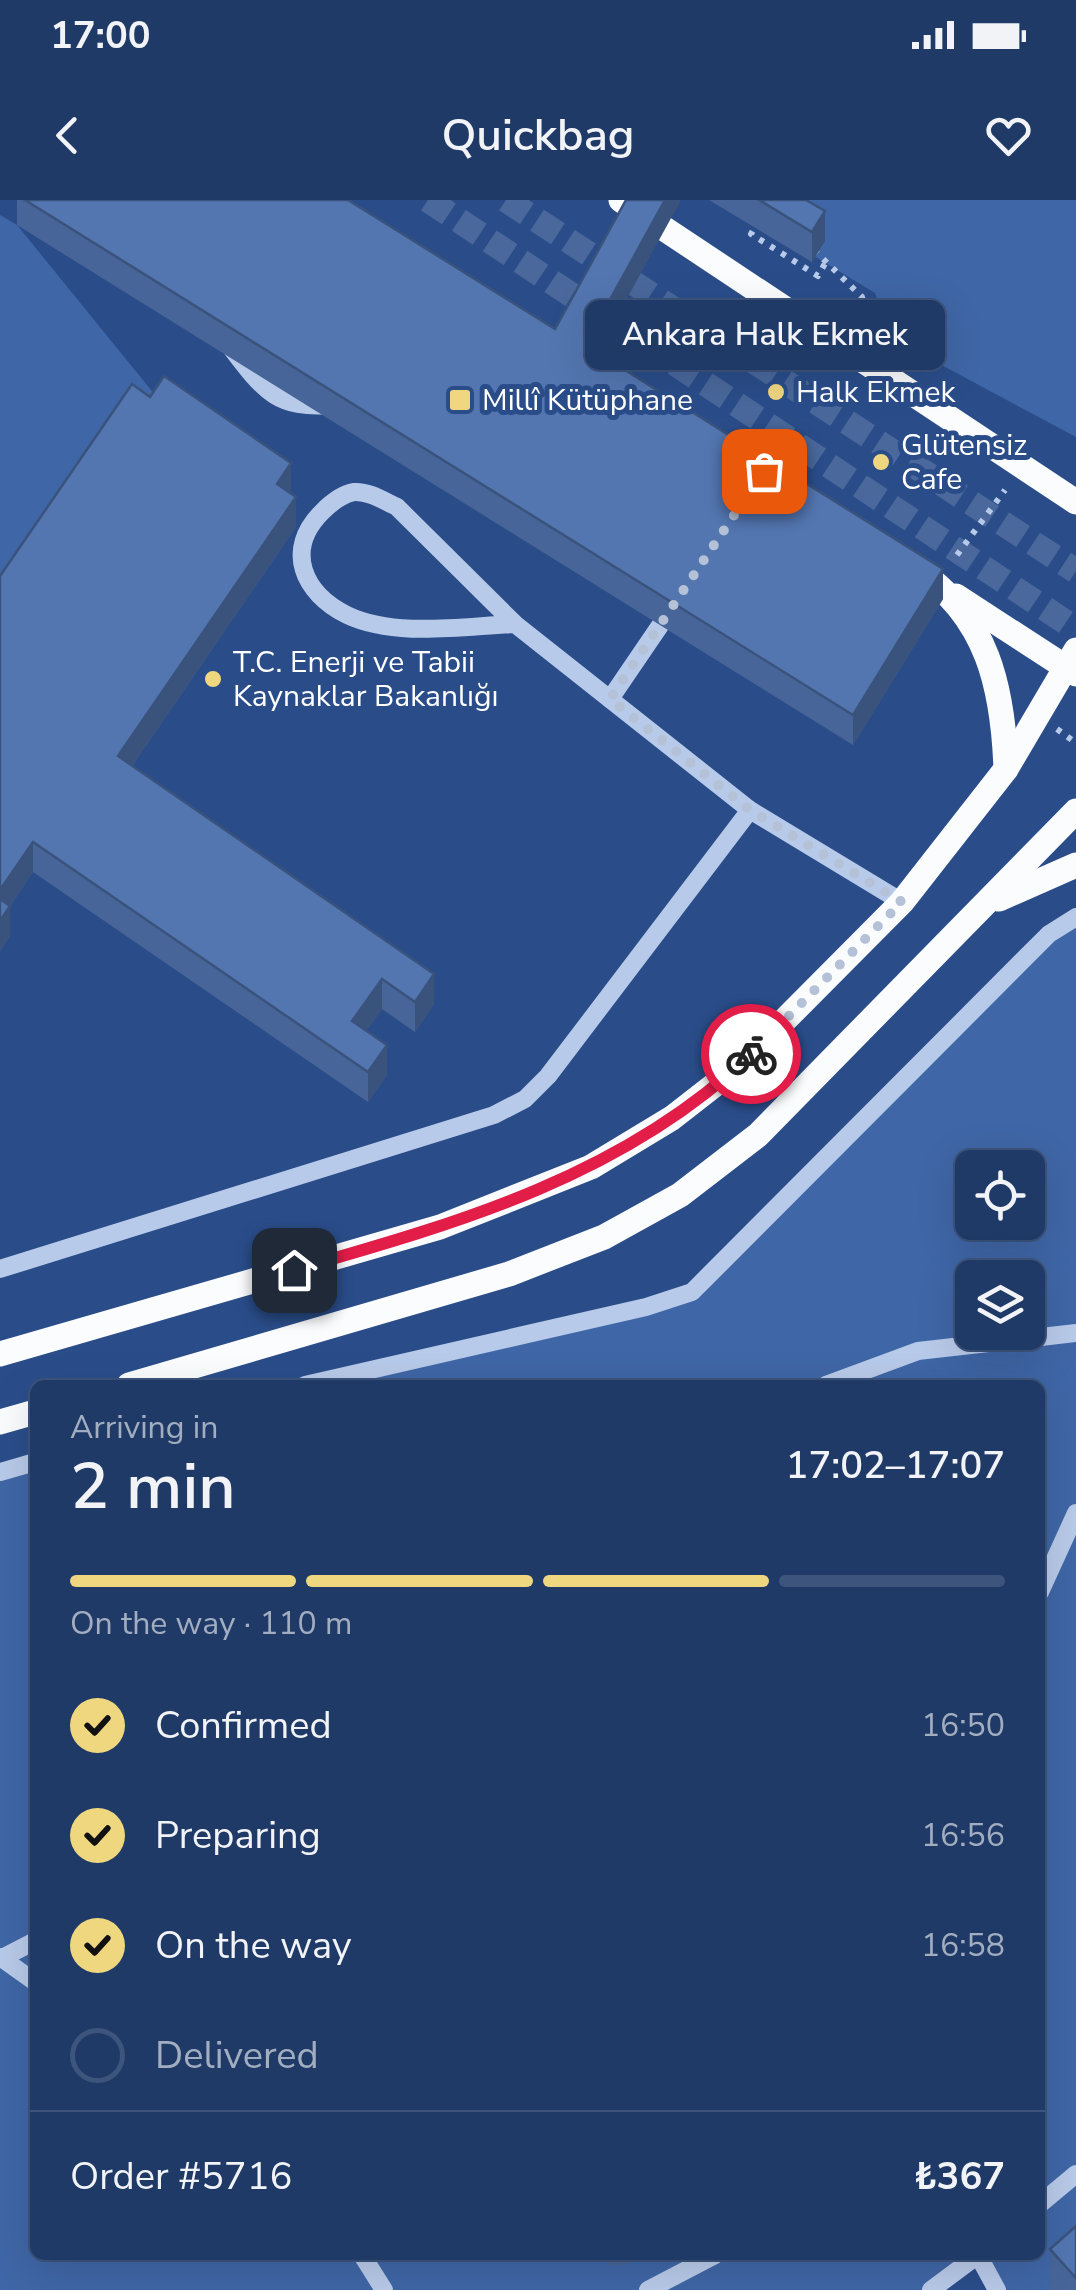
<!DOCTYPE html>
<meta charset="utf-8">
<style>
:root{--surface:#203a68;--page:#2d4571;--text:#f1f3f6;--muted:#a2adc0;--line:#3d547c;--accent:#efd780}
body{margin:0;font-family:"Nunito Sans",sans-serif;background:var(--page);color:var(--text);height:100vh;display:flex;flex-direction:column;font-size:38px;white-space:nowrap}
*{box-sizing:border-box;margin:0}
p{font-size:32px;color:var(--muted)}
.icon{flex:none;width:55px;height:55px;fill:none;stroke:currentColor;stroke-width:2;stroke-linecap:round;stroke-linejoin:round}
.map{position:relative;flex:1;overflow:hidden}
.details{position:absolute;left:30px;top:1180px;width:1015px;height:880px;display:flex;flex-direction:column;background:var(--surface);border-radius:15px;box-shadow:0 10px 40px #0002,0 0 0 2px var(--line)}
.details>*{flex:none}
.controls{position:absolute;left:955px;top:950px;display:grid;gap:20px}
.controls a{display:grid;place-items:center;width:90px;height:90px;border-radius:15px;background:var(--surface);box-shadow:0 10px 40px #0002,0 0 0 2px var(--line);font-size:50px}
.pin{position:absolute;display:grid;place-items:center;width:85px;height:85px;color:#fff;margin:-42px;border-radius:20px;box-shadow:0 5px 15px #0006}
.courier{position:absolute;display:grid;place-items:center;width:100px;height:100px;margin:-50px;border:8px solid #e11d48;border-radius:50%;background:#fff;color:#222;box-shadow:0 2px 12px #0007}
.bubble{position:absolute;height:70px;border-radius:15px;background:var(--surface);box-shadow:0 10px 40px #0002,0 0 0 2px var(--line);font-size:32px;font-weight:600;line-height:70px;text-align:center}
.overview em{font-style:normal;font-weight:600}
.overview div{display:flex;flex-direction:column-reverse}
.overview{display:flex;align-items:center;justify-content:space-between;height:170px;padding:0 40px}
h1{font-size:65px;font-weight:600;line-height:75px}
.bar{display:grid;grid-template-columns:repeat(4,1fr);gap:15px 10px;align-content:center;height:120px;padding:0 40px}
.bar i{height:12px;border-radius:8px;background:var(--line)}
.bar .current{background:var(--accent)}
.bar p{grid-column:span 4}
.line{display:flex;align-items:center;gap:25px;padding:0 40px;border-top:2px solid var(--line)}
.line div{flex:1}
ol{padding:0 40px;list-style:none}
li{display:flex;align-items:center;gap:30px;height:110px}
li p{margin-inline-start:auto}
li .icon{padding:10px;border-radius:50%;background:var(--accent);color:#111;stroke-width:4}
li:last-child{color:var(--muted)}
li i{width:55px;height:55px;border:5px solid var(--line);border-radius:50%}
.status{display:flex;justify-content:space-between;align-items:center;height:70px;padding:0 50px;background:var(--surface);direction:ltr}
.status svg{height:28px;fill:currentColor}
header{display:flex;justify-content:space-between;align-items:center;height:130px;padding:0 40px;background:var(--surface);font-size:45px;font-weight:600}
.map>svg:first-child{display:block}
</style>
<div class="status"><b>17:00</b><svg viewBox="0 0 49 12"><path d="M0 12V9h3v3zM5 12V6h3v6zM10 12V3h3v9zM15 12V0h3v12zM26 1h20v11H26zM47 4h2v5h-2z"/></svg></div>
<header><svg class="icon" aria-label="back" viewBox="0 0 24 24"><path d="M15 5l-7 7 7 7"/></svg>Quickbag<svg class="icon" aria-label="heart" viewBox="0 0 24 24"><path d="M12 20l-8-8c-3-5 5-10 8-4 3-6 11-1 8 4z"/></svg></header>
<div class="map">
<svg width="1076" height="2090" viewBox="0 0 1076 2090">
<rect width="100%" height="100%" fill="#2a4d8a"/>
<!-- green -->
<g fill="#3f66a6" fill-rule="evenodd">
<polygon points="772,0 1076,0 1076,237 891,138 875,93 758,22"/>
<polygon points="0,15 17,25 164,206 0,406"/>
<path d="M 1076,717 L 1076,2067 L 1050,2090 L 997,2090 L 978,2055 L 931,2090 L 0,2090 L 0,1273 L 35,1262 L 35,2055 L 1040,2055 L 1040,1185 L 305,1185 L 692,1092 ZM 972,968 L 1028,968 L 1028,1022 L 972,1022 ZM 972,1078 L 1028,1078 L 1028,1132 L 972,1132 Z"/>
</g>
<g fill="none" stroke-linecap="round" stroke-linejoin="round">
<!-- major-tunnel -->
<g stroke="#4a689c" stroke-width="25" stroke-dasharray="25 12" stroke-linecap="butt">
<polyline points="428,0 1076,429"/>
<polyline points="506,0 1076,371"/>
</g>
<!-- path -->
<g stroke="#b8cae9" stroke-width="6" stroke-dasharray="5 8" stroke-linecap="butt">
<polyline points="759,20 751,34 818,76 827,60"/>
<polyline points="814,50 862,97 867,123"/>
<polyline points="957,355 1005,290"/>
<polyline points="1057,529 1076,543"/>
</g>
<!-- minor -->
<g stroke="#b8cae9" stroke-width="18">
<path d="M 232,149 C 264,191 277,209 332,205"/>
<path d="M 515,424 C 464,426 395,438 347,415 C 303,393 284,350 322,312 C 330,304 341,294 354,292 C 369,291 384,301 397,307 L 515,424 L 750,610"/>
<polyline points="610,499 672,408"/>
<polyline points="0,1069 494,915 525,899 548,876 750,610 902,702"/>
<polyline points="305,1185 646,1107 692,1092 1049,734 1076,717"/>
<polyline points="826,1185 918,1151 1076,1133"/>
<polyline points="0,1272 35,1262"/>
<polyline points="1040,1392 1076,1313"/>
<polyline points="0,1757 35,1782"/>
<polyline points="2,1758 35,1741"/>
<polyline points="1040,2004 1076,1974"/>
<polyline points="362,2055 384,2090"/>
<polyline points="978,2055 997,2090"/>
<polyline points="648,2090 715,2055"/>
<polyline points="931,2090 978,2055"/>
</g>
<!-- major -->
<g stroke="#fafcfe" stroke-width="25">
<polyline points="621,0 1076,302"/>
<path d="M 916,369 C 988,416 1003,488 1006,569"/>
<polyline points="956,396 1076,474"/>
<polyline points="999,699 1076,665"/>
<polyline points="0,1154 440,1027 591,967 672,918 740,865 902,702 1006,569 1076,450"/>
<polyline points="129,1185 509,1074 604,1037 680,995 758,935 1076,611"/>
<polyline points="0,1222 35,1212"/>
</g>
</g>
<!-- wall -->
<g fill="#476598">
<polygon points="17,0 348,0 555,129 597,153 943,399 853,545 17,25"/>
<polygon points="709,0 806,0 825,41 812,62"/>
<polygon points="150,197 291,293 296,327 132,566 434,804 415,832 382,809 366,831 387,875 368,902 33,672 10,706 10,736 0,751 0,376"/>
<polygon points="1076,2026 1076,2090 1050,2090 1050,2049"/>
<polygon points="601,2055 633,2055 629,2064 610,2066"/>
</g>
<!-- shaded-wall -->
<g fill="#3a537c">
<polygon points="665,0 681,0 585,175 585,145"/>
<polygon points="825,11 825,41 812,62 812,32"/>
<polygon points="291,263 291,293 277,284"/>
<polygon points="296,297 296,327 118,586 118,556"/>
<polygon points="943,369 943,399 853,545 853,515"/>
<polygon points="33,642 33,672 0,720 0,690"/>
<polygon points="10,706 10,736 0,751 0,721"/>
<polygon points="434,774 434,804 415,832 415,802"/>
<polygon points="382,779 382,809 352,851 352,821"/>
<polygon points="387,845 387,875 368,902 368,872"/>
</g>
<!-- building -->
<g fill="#5376b1" stroke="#3a537c" stroke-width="2.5">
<polygon points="25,0 348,0 555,129 626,0 665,0 585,145 943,369 853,515"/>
<polygon points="759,0 806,0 825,11 812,32"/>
<polygon points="164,176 291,263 277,284 296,297 118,556 434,774 415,802 382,779 352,821 387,845 368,872 33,642 0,690 0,376 132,184 150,197"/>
<polygon points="0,699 10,706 0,721"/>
<polygon points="1076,2026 1076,2078 1050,2049"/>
</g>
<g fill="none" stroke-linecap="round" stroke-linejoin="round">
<!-- done -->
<polyline stroke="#b4c1d6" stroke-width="10" stroke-dasharray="0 18" points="751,854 902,702 750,610 610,499 764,271"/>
<!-- route -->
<path stroke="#e11d48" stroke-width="12" d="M 294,1070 C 458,1023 624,976 751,854"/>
</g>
<!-- markers -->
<g fill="#efd780" stroke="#2a4d8a" stroke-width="4">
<circle cx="776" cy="192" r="10"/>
<rect x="448" y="188" width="24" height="24" rx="5"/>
<circle cx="881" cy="262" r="10"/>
<circle cx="213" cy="479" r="10"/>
</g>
<g text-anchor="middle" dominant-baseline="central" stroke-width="10" stroke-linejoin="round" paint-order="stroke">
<!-- poi labels -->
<g font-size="30" fill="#fff" stroke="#2a4d8a" text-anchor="start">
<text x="796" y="192">Halk Ekmek</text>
<text x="482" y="200">Millî Kütüphane</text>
<text x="901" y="245">Glütensiz<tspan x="901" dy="34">Cafe</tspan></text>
<text x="233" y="462">T.C. Enerji ve Tabii<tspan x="233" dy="34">Kaynaklar Bakanlığı</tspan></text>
</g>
</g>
</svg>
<div class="controls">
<a><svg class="icon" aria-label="locate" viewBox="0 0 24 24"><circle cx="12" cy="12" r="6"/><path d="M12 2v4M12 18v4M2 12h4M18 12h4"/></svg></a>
<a><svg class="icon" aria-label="layers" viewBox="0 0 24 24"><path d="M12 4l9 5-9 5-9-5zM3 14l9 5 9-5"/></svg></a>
</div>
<div class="pin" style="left:764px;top:271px;background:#ea580c"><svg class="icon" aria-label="bag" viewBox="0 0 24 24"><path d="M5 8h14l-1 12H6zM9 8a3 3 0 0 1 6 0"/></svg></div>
<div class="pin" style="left:294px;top:1070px;background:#1f2937"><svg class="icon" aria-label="home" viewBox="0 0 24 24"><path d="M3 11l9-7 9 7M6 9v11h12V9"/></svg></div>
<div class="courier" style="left:751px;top:854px"><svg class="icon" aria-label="bike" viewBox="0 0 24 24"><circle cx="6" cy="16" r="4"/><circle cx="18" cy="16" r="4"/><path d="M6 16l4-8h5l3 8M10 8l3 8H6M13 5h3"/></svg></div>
<div class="bubble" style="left:585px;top:100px;width:360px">Ankara Halk Ekmek</div>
<section class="details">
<div class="overview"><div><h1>2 min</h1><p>Arriving in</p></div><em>17:02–17:07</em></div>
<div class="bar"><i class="current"></i><i class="current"></i><i class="current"></i><i></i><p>On the way · 110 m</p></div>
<ol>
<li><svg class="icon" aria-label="check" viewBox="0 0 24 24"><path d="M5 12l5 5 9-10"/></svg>Confirmed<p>16:50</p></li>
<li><svg class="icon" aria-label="check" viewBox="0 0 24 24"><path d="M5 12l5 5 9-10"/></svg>Preparing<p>16:56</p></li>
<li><svg class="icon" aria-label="check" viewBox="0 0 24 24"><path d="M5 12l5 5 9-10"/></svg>On the way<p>16:58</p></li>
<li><i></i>Delivered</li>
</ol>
<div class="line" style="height:130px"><div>Order #5716</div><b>₺367</b></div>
</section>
</div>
